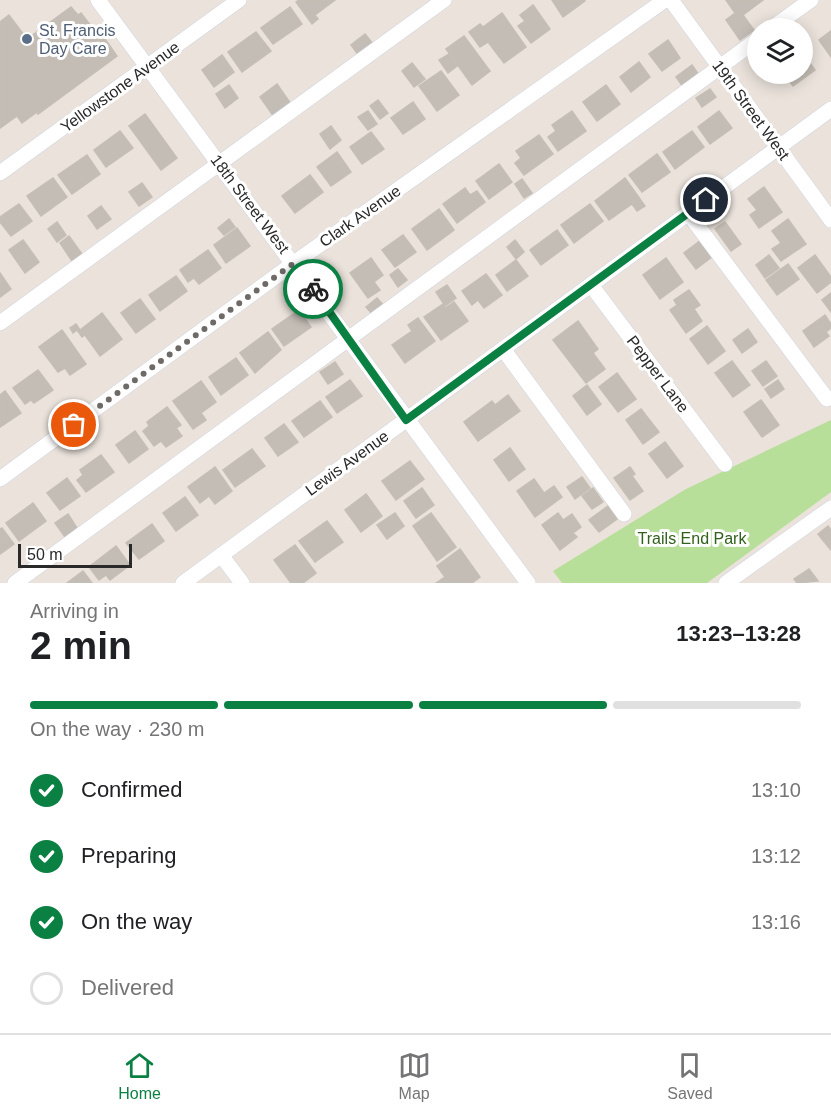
<!DOCTYPE html>
<meta charset="utf-8">
<style>
:root{--surface:#fff;--page:#f6f6f6;--text:#202124;--muted:#757577;--line:#e0e0e0;--accent:#0b8043}
body{margin:0;font-family:Helvetica,sans-serif;background:var(--page);color:var(--text);height:100vh;display:flex;flex-direction:column;font-size:22px;white-space:nowrap}
*{box-sizing:border-box;margin:0}
p{font-size:20px;color:var(--muted)}
.icon{flex:none;width:33px;height:33px;fill:none;stroke:currentColor;stroke-width:2;stroke-linecap:round;stroke-linejoin:round}
.map{position:relative;height:583px;overflow:hidden}
.panel{display:flex;flex-direction:column;background:var(--surface);flex:1}
.panel>*{flex:none}
.fabs{position:absolute;left:747px;top:18px;display:grid;gap:12px}
.fabs a{display:grid;place-items:center;width:66px;height:66px;border-radius:50%;background:var(--surface);box-shadow:0 3px 15px #0003;font-size:30px}
.scale{position:absolute;left:18px;bottom:15px;width:114px;box-sizing:border-box;padding-left:6px;border:3px solid #292929;border-top:0;font-size:16px;line-height:21px;white-space:nowrap;color:#292929;-webkit-text-stroke:4px #fff;paint-order:stroke}
.pin{position:absolute;display:grid;place-items:center;width:51px;height:51px;color:#fff;margin:-26px;border:3px solid #fff;border-radius:50%;box-shadow:0 2px 6px #0007}
.courier{position:absolute;display:grid;place-items:center;width:60px;height:60px;margin:-30px;border:4px solid #0b8043;border-radius:50%;background:#fff;color:#222;box-shadow:0 2px 8px #0007}
.headline em{font-style:normal;font-weight:800}
.headline div{display:flex;flex-direction:column-reverse}
.headline{display:flex;align-items:center;justify-content:space-between;height:102px;padding:0 30px}
h1{font-size:39px;font-weight:800;line-height:45px}
.bar{display:grid;grid-template-columns:repeat(4,1fr);gap:9px 6px;align-content:center;height:72px;padding:0 30px}
.bar i{height:8px;border-radius:4px;background:var(--line)}
.bar .selected{background:var(--accent)}
.bar p{grid-column:span 4}
ol{padding:0 30px;list-style:none}
li{display:flex;align-items:center;gap:18px;height:66px}
li p{margin-inline-start:auto}
li .icon{padding:6px;border-radius:50%;background:var(--accent);color:#fff;stroke-width:4}
li:last-child{color:var(--muted)}
li i{width:33px;height:33px;border:3px solid var(--line);border-radius:50%}
.tabs{display:flex;justify-content:space-around;align-items:center;height:84px;border-top:2px solid var(--line);background:var(--surface);font-size:16px;color:var(--muted)}
.tabs a{display:grid;justify-items:center;gap:3px}
.tabs .selected{color:var(--accent)}
.map>svg:first-child{display:block}
</style>
<div class="map">
<svg width="831" height="583" viewBox="0 0 831 583">
<rect width="100%" height="100%" fill="#eae2db"/>
<!-- green -->
<polygon fill="#b7df99" points="831,420 831,492 707,583 562,583 553,571 686,489"/>
<!-- building -->
<g fill="#c3bdb6" stroke="#c5beb5" stroke-width="1.5">
<polygon points="299,0 335,0 315,15 318,19 312,24 296,2"/>
<polygon points="552,0 584,0 585,1 563,17"/>
<polygon points="726,0 763,0 743,15 754,30 740,40 726,20 735,13"/>
<polygon points="533,5 550,29 531,43 518,26 525,21 520,15"/>
<polygon points="71,7 78,15 81,13 98,35 101,33 117,56 38,114 37,112 22,123 17,116 0,128 0,22 9,15 27,39"/>
<polygon points="290,7 302,24 273,44 261,28"/>
<polygon points="502,13 526,47 504,63 488,42 480,47 469,32 480,24 483,27"/>
<polygon points="831,31 831,57 819,40"/>
<polygon points="256,32 271,51 242,72 228,52"/>
<polygon points="365,34 374,45 359,56 351,45"/>
<polygon points="464,36 490,71 472,85 446,49"/>
<polygon points="668,40 680,58 662,71 649,54"/>
<polygon points="802,52 815,70 793,86 784,74 802,74"/>
<polygon points="449,54 457,66 448,73 439,60"/>
<polygon points="222,55 234,72 214,87 202,70"/>
<polygon points="639,62 650,77 631,92 620,77"/>
<polygon points="412,63 425,79 414,87 402,71"/>
<polygon points="692,65 699,75 683,87 676,77"/>
<polygon points="441,71 459,95 437,111 419,86"/>
<polygon points="277,84 291,104 274,117 260,97"/>
<polygon points="229,85 238,98 225,108 216,94"/>
<polygon points="606,85 620,104 597,121 583,102"/>
<polygon points="710,89 716,97 702,107 696,98"/>
<polygon points="378,100 388,113 380,119 370,106"/>
<polygon points="413,102 425,119 403,134 391,118"/>
<polygon points="368,111 377,124 368,130 358,117"/>
<polygon points="572,111 586,131 558,151 548,137 556,131 552,125"/>
<polygon points="719,111 732,128 710,144 698,127"/>
<polygon points="145,114 177,158 161,170 129,126"/>
<polygon points="331,126 341,140 330,149 320,134"/>
<polygon points="120,131 133,148 106,167 94,150"/>
<polygon points="692,131 704,147 675,169 663,152"/>
<polygon points="371,132 384,149 362,164 350,147"/>
<polygon points="539,135 553,154 524,175 515,163 521,158 516,151"/>
<polygon points="337,152 351,172 331,186 317,167"/>
<polygon points="657,154 670,172 642,192 629,175"/>
<polygon points="87,155 100,174 72,194 58,175"/>
<polygon points="499,164 512,182 489,199 476,181"/>
<polygon points="310,175 323,192 295,213 282,196"/>
<polygon points="53,178 67,197 41,216 27,196"/>
<polygon points="625,178 645,206 637,211 632,204 609,220 595,201"/>
<polygon points="522,179 532,193 524,198 515,184"/>
<polygon points="142,183 152,197 139,206 129,192"/>
<polygon points="764,187 782,212 759,228 750,215 757,210 748,199"/>
<polygon points="465,188 470,195 477,191 485,202 457,223 443,204"/>
<polygon points="19,204 32,221 11,236 0,222 0,217"/>
<polygon points="590,204 603,221 574,243 561,225"/>
<polygon points="101,206 111,219 97,229 88,216"/>
<polygon points="439,209 454,230 427,250 412,229"/>
<polygon points="229,219 235,227 224,235 218,228"/>
<polygon points="788,219 806,244 781,261 772,249 781,243 772,231"/>
<polygon points="57,222 66,235 57,242 48,229"/>
<polygon points="725,222 741,244 731,251 715,229"/>
<polygon points="237,228 250,246 226,263 214,245"/>
<polygon points="557,230 568,245 541,265 530,250"/>
<polygon points="403,235 416,252 395,267 382,250"/>
<polygon points="69,236 82,254 72,261 60,243"/>
<polygon points="23,240 39,262 25,273 9,250"/>
<polygon points="515,240 524,252 516,259 507,247"/>
<polygon points="701,240 713,256 696,269 684,253"/>
<polygon points="208,250 221,268 199,284 194,278 188,282 180,270"/>
<polygon points="769,255 779,268 765,278 756,265"/>
<polygon points="815,255 831,277 831,282 817,293 798,268"/>
<polygon points="371,258 383,275 374,282 380,290 368,298 350,273"/>
<polygon points="666,258 683,282 660,299 643,275"/>
<polygon points="516,260 528,276 507,291 496,275"/>
<polygon points="788,264 799,279 777,295 766,280"/>
<polygon points="398,269 407,280 398,287 390,275"/>
<polygon points="0,273 11,289 0,297"/>
<polygon points="486,274 502,295 484,308 478,300 472,305 462,291"/>
<polygon points="176,276 187,291 160,311 149,295"/>
<polygon points="447,285 456,298 445,306 436,292"/>
<polygon points="689,290 700,305 694,309 702,321 686,333 670,310 677,305 674,300"/>
<polygon points="831,293 831,312 822,300"/>
<polygon points="377,298 384,306 373,315 366,307"/>
<polygon points="140,299 155,319 136,333 121,313"/>
<polygon points="454,302 468,321 441,340 424,317 443,304 445,308"/>
<polygon points="299,310 311,327 284,346 272,329"/>
<polygon points="102,313 122,339 100,356 85,335 82,337 77,330 73,333 70,328 76,324 80,330"/>
<polygon points="825,315 831,324 831,328 826,332 829,336 814,347 803,331"/>
<polygon points="418,318 435,341 405,363 392,345 412,331 408,325"/>
<polygon points="578,321 598,349 593,353 605,369 586,383 553,340"/>
<polygon points="707,326 725,351 708,364 690,339"/>
<polygon points="748,329 757,342 742,353 733,340"/>
<polygon points="62,330 86,364 70,375 65,368 58,372 39,347"/>
<polygon points="268,332 281,350 255,373 240,353"/>
<polygon points="236,358 248,375 221,395 209,377"/>
<polygon points="732,361 750,385 733,397 715,373"/>
<polygon points="766,361 777,376 763,386 752,371"/>
<polygon points="335,362 343,374 328,384 320,372"/>
<polygon points="38,370 53,390 34,403 31,400 25,404 13,388"/>
<polygon points="617,373 636,399 618,412 599,387"/>
<polygon points="350,380 362,396 337,413 326,397"/>
<polygon points="778,380 784,389 771,398 765,389"/>
<polygon points="201,381 216,402 201,413 206,420 193,429 173,401"/>
<polygon points="587,385 601,404 587,415 573,396"/>
<polygon points="5,391 21,413 0,427 0,395"/>
<polygon points="508,395 520,411 478,441 464,422 492,401 495,405"/>
<polygon points="761,400 779,425 762,437 744,412"/>
<polygon points="320,401 332,417 304,437 292,421"/>
<polygon points="167,407 181,425 176,428 182,436 166,447 161,441 154,446 143,431 149,426 147,422"/>
<polygon points="641,409 659,432 643,444 626,420"/>
<polygon points="284,424 298,442 278,456 265,438"/>
<polygon points="135,431 148,449 129,463 116,445"/>
<polygon points="665,442 683,466 667,478 649,454"/>
<polygon points="510,448 525,469 509,481 494,460"/>
<polygon points="252,449 265,466 235,487 223,470"/>
<polygon points="101,455 114,472 86,492 77,480 83,475 80,470"/>
<polygon points="410,461 424,479 396,500 382,481"/>
<polygon points="215,467 232,491 215,504 209,496 200,503 188,487"/>
<polygon points="630,467 635,474 632,476 643,491 630,500 614,478"/>
<polygon points="582,477 590,488 575,499 567,487"/>
<polygon points="67,478 80,496 60,510 47,493"/>
<polygon points="534,479 544,493 554,486 562,497 535,517 517,491"/>
<polygon points="422,488 434,505 416,518 404,501"/>
<polygon points="593,488 603,502 592,509 582,496"/>
<polygon points="366,494 382,516 361,532 345,510"/>
<polygon points="185,497 198,515 176,531 163,513"/>
<polygon points="33,503 46,521 19,541 6,523"/>
<polygon points="608,506 617,519 599,532 589,520"/>
<polygon points="395,513 404,526 387,539 377,525"/>
<polygon points="431,513 456,547 437,561 413,526"/>
<polygon points="558,513 563,520 572,514 581,527 573,533 577,537 560,550 542,525"/>
<polygon points="68,514 77,528 65,537 55,523"/>
<polygon points="327,521 343,542 315,562 299,541"/>
<polygon points="152,524 164,541 139,559 126,543"/>
<polygon points="828,526 831,530 830,549 818,534"/>
<polygon points="2,528 14,544 0,554 0,529"/>
<polygon points="295,545 316,573 303,583 291,583 274,560"/>
<polygon points="116,546 130,565 110,580 106,575 99,580 89,567"/>
<polygon points="460,549 480,577 472,583 436,583 445,577 437,566"/>
<polygon points="809,569 818,581 797,583 794,579"/>
<polygon points="83,571 92,583 67,583"/>
</g>
<g fill="none" stroke-linecap="round" stroke-linejoin="round">
<!-- minor casing -->
<g stroke="#d0d5e1" stroke-width="16">
<g id="minor">
<polyline points="98,0 528,583"/>
<polyline points="671,0 831,220"/>
<polyline points="772,28 811,0"/>
<polyline points="0,173 239,0"/>
<polyline points="688,213 827,399"/>
<polyline points="591,285 725,464"/>
<polyline points="0,323 444,0"/>
<polyline points="503,349 624,514"/>
<polyline points="0,479 294,263 665,0"/>
<polyline points="221,555 242,583"/>
<polyline points="15,583 758,39"/>
<polyline points="183,583 831,109"/>
<polyline points="726,583 831,508"/>
</g>
</g>
<!-- minor -->
<use href="#minor" stroke="#fff" stroke-width="15"/>
</g>
<g fill="none" stroke-linecap="round" stroke-linejoin="round">
<!-- done -->
<polyline stroke="#6d6a67" stroke-width="6" stroke-dasharray="0 10.8" points="74,425 294,263 313,289"/>
<!-- route -->
<polyline stroke="#0b8043" stroke-width="8" points="313,289 406,420 706,200"/>
</g>
<!-- markers -->
<circle fill="#5c6f8a" stroke="#fff" stroke-width="2" cx="27" cy="39" r="6"/>
<g text-anchor="middle" dominant-baseline="central" stroke-width="6" stroke-linejoin="round" paint-order="stroke">
<!-- service labels -->
<g font-size="16" fill="#4e5e75" stroke="#fff" text-anchor="start">
<text x="39" y="30">St. Francis<tspan x="39" dy="18">Day Care</tspan></text>
</g>
<!-- street labels -->
<g font-size="16" fill="#292929" stroke="#fff">
<text transform="translate(120 87) rotate(-36)">Yellowstone Avenue</text>
<text transform="translate(751 110) rotate(54)">19th Street West</text>
<text transform="translate(250 204) rotate(53)">18th Street West</text>
<text transform="translate(360 216) rotate(-35)">Clark Avenue</text>
<text transform="translate(658 374) rotate(53)">Pepper Lane</text>
<text transform="translate(347 463) rotate(-36)">Lewis Avenue</text>
</g>
<!-- park labels -->
<g font-size="16" fill="#31621c" stroke="#fff">
<text x="692" y="538">Trails End Park</text>
</g>
</g>
</svg>
<div class="fabs">
<a><svg class="icon" aria-label="layers" viewBox="0 0 24 24"><path d="M12 4l9 5-9 5-9-5zM3 14l9 5 9-5"/></svg></a>
</div>
<div class="scale">50 m</div>
<div class="pin" style="left:74px;top:425px;background:#ea580c"><svg class="icon" aria-label="bag" viewBox="0 0 24 24"><path d="M5 8h14l-1 12H6zM9 8a3 3 0 0 1 6 0"/></svg></div>
<div class="pin" style="left:706px;top:200px;background:#1f2937"><svg class="icon" aria-label="home" viewBox="0 0 24 24"><path d="M3 11l9-7 9 7M6 9v11h12V9"/></svg></div>
<div class="courier" style="left:313px;top:289px"><svg class="icon" aria-label="bike" viewBox="0 0 24 24"><circle cx="6" cy="16" r="4"/><circle cx="18" cy="16" r="4"/><path d="M6 16l4-8h5l3 8M10 8l3 8H6M13 5h3"/></svg></div>
</div>
<section class="panel">
<div class="headline"><div><h1>2 min</h1><p>Arriving in</p></div><em>13:23–13:28</em></div>
<div class="bar"><i class="selected"></i><i class="selected"></i><i class="selected"></i><i></i><p>On the way · 230 m</p></div>
<ol>
<li><svg class="icon" aria-label="check" viewBox="0 0 24 24"><path d="M5 12l5 5 9-10"/></svg>Confirmed<p>13:10</p></li>
<li><svg class="icon" aria-label="check" viewBox="0 0 24 24"><path d="M5 12l5 5 9-10"/></svg>Preparing<p>13:12</p></li>
<li><svg class="icon" aria-label="check" viewBox="0 0 24 24"><path d="M5 12l5 5 9-10"/></svg>On the way<p>13:16</p></li>
<li><i></i>Delivered</li>
</ol>
</section>
<nav class="tabs">
<a class="selected"><svg class="icon" aria-label="home" viewBox="0 0 24 24"><path d="M3 11l9-7 9 7M6 9v11h12V9"/></svg>Home</a>
<a><svg class="icon" aria-label="map" viewBox="0 0 24 24"><path d="M3 6l6-2 6 2 6-2v14l-6 2-6-2-6 2zM9 4v14M15 6v14"/></svg>Map</a>
<a><svg class="icon" aria-label="saved" viewBox="0 0 24 24"><path d="M7 4h10v16l-5-4-5 4z"/></svg>Saved</a>
</nav>
